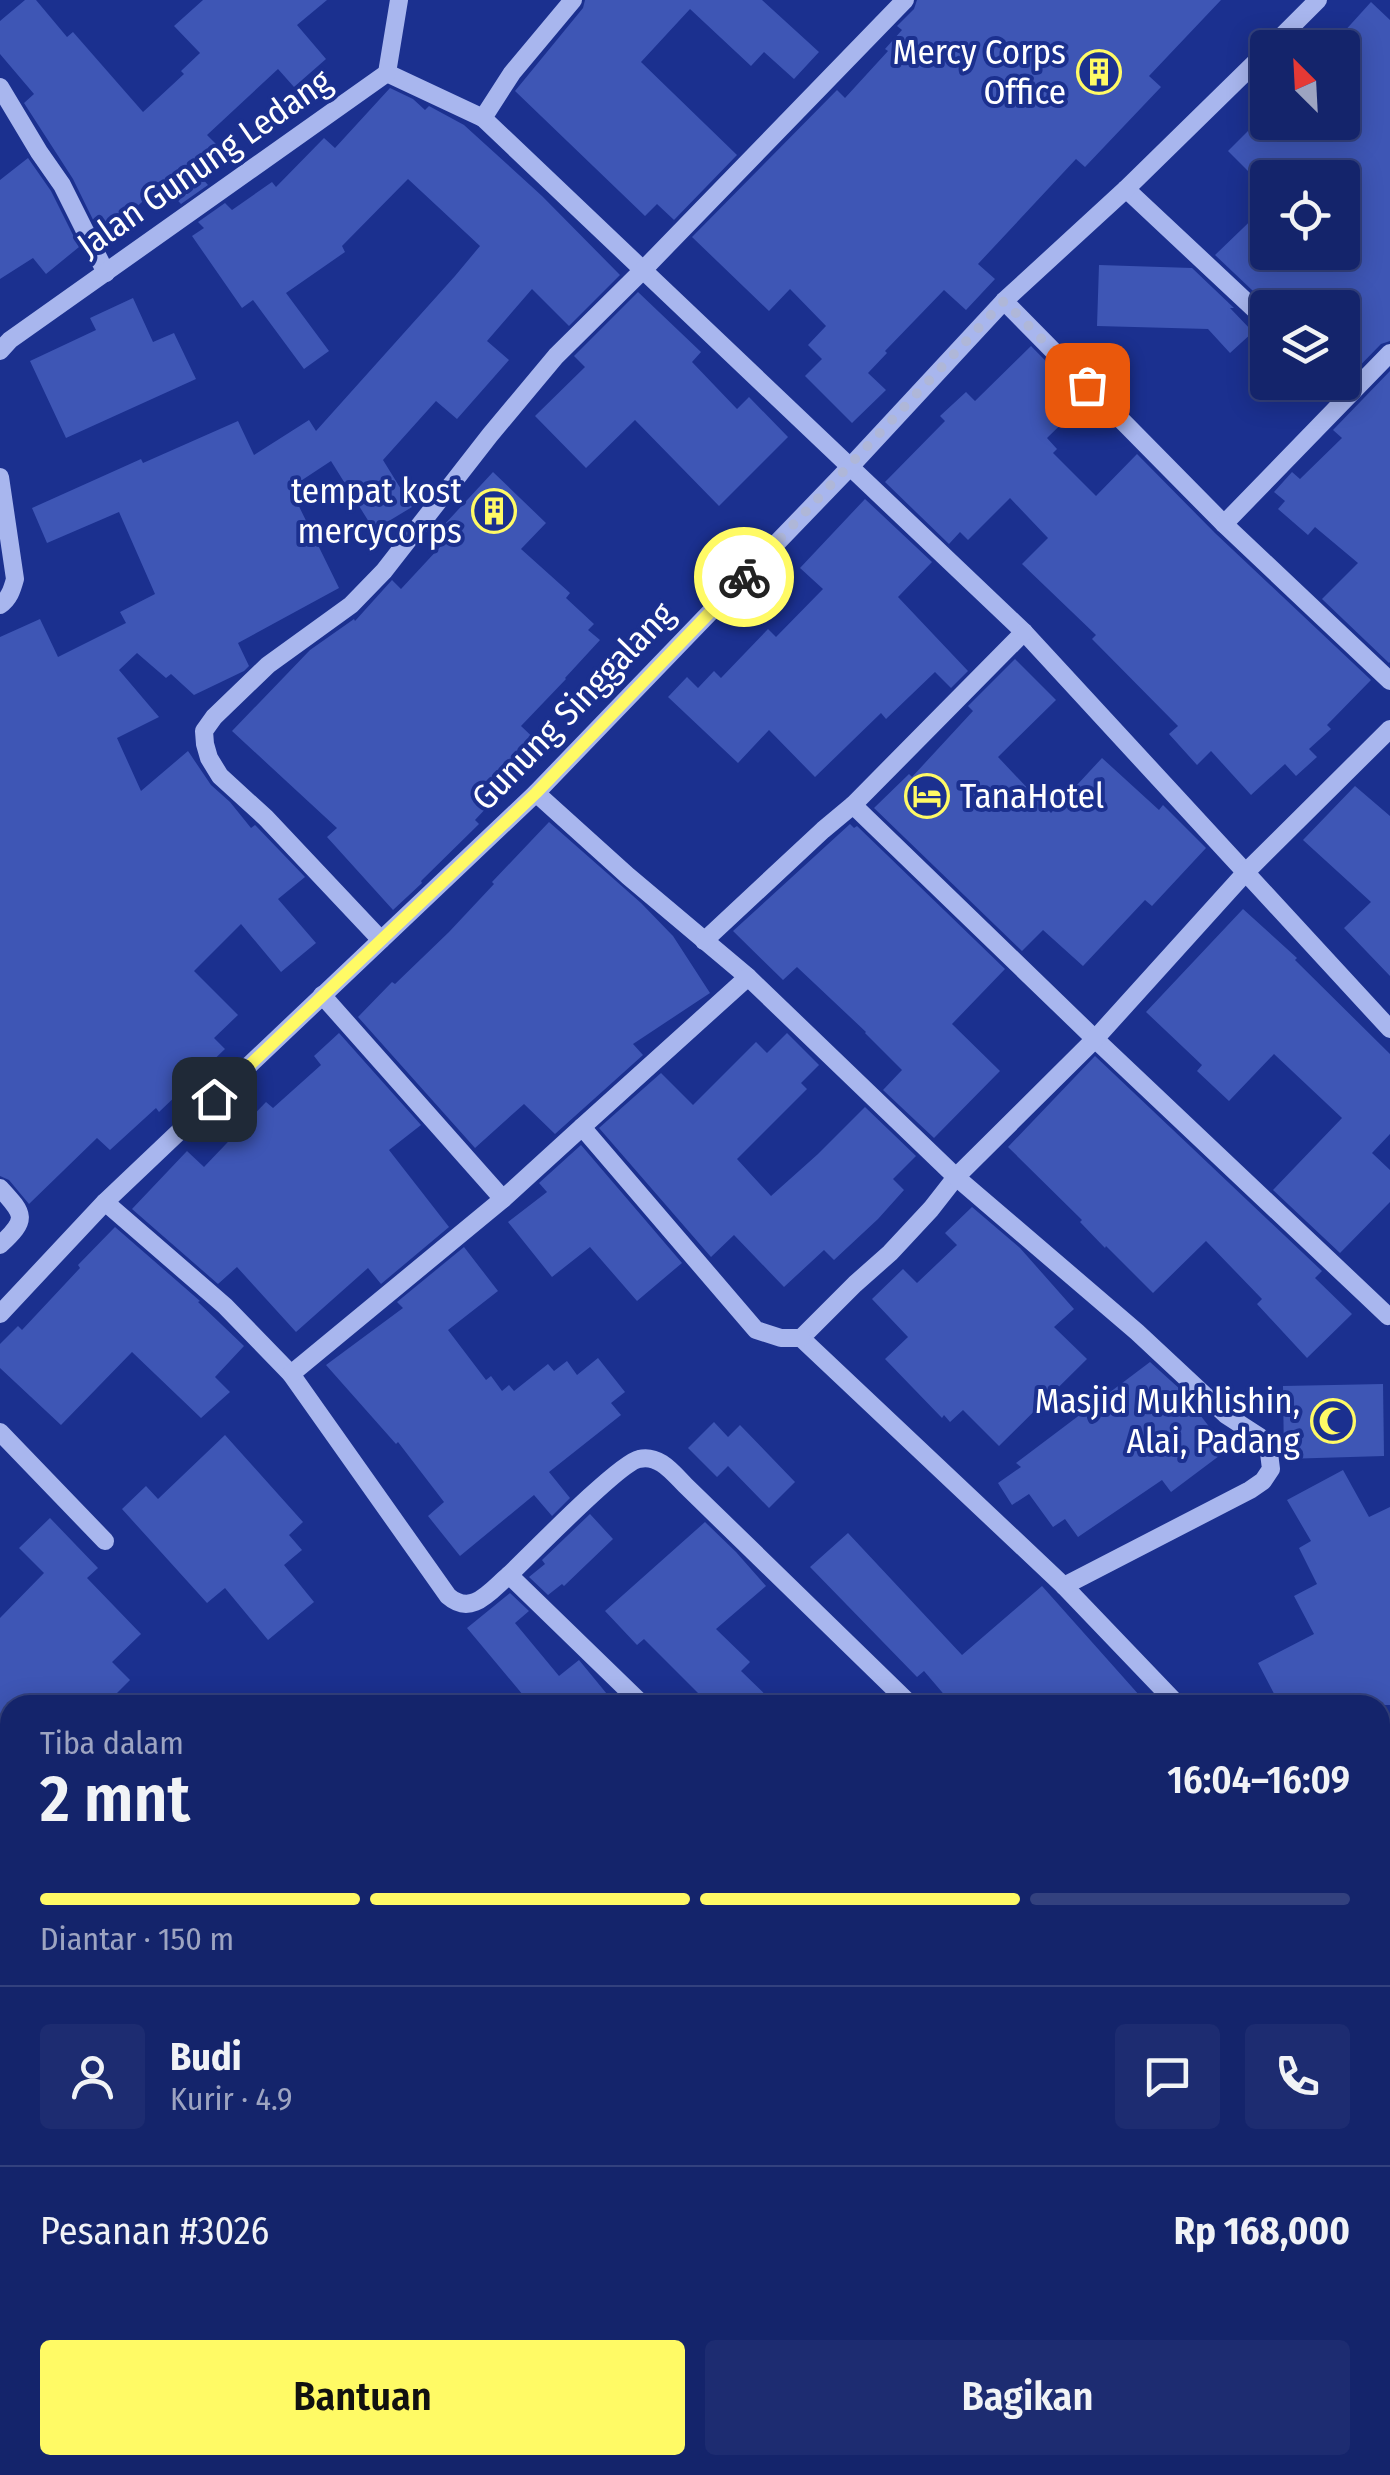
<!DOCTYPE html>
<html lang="id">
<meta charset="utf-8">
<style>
:root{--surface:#14246b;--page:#1d2c71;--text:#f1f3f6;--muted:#9da4c1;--line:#33417e;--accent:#fffa65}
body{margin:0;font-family:"Fira Sans Condensed",sans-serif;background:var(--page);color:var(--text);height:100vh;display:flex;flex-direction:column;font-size:38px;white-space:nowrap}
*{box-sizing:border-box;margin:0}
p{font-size:32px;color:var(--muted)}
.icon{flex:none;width:55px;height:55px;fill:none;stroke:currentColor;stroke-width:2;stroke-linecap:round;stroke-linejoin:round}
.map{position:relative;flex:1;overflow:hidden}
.side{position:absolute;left:0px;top:1695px;width:1390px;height:780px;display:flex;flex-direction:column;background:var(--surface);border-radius:30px 30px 0 0;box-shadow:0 5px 25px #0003,0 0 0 2px var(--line)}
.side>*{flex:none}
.needle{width:65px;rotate:336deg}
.fabs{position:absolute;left:1250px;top:30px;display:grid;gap:20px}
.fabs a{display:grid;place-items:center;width:110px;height:110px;border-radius:10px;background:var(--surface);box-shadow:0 5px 25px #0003,0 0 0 2px var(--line);font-size:50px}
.pin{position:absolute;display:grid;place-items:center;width:85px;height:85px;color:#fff;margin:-42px;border-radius:20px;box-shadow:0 5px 15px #0006}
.courier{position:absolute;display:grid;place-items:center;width:100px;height:100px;margin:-50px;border:8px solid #fffa65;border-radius:50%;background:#fff;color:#222;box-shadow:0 2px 12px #0007}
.overview em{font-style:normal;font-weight:600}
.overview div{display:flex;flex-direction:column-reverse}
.overview{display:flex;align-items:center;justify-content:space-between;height:170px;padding:0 40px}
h1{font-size:65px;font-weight:600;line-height:75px}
.bar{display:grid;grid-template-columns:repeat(4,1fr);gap:15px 10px;align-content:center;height:120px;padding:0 40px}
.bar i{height:12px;border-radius:8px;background:var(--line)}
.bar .active{background:var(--accent)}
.bar p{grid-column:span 4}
.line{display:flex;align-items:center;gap:25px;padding:0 40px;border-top:2px solid var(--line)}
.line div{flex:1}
.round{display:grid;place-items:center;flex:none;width:105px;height:105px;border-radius:10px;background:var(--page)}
.cta{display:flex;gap:20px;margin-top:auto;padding:20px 40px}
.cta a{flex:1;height:115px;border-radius:10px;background:var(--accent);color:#111;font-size:40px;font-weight:600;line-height:115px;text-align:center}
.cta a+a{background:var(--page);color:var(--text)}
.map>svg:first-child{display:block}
</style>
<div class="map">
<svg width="1390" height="2475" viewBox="0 0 1390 2475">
<rect width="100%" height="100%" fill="#1b308f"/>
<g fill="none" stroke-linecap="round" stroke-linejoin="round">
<!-- stream -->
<g stroke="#9badf0" stroke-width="10">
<polyline points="0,2173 10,2167"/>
<polyline points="1380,2405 1390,2408"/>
</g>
</g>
<!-- building -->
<g fill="#3e56b5">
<polygon points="25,0 36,0 67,37 73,32 143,112 184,74 181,71 200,53 174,26 203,0 327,0 297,25 326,59 294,87 278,69 207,135 218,146 194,169 208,185 181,204 162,184 102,238 73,179 24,103 34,94 0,54 0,21"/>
<polygon points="585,0 762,0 819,52 794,79 764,52 751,66 690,9 641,62 737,155 674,220 657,204 645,216 515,91 583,8"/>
<polygon points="917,0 1221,0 1149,76 1161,87 1085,167 1076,159 978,264 995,279 966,310 944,290 885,351 887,353 868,373 886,390 852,423 805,376 822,359 808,345 826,326 790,289 769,311 692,237 837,90 845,98 888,51 885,49 902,30 897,26 914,9"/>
<polygon points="1371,2 1390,20 1390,341 1381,344 1342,384 1342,308 1271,308 1215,255 1268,204 1268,252 1342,252 1342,178 1255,178 1228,151 1268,111 1268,122 1342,122 1342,34"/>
<polygon points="390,88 413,99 425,110 429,106 464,125 542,196 620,275 569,326 532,289 487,341 509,360 457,419 436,401 383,460 412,507 374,530 331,461 290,488 339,588 238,643 249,666 244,671 194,695 171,674 166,678 137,653 119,670 159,717 117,738 141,791 188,751 211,785 230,802 251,828 255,825 257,827 305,877 278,899 316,943 281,972 241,924 194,971 238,1015 214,1038 225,1049 159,1112 156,1108 110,1150 97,1138 29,1204 9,1180 0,1176 0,637 40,619 58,657 126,623 120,612 155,594 119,512 47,543 32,508 141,459 143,463 238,421 254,455 309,420 316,431 455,276 480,246 408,179 342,246 345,252 286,293 329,351 304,369 253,300 242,308 192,236 204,228 198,222 225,203 232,210 272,182 276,187 324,138 335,148"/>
<polygon points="28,158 51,191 79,247 46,274 33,258 0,279 0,180"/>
<polygon points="1099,265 1192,268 1234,308 1230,308 1253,332 1230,353 1208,329 1097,326"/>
<polygon points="638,292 701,352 692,362 737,409 749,397 788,437 719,506 635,420 586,468 535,416 585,367 574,356"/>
<polygon points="133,298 153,342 174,333 196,379 66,438 30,361 96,330 90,318"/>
<polygon points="1031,346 1085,401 1047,438 1057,449 1053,453 1096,496 1137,454 1215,533 1371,680 1327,725 1331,729 1309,749 1317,757 1296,776 1285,764 1251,795 1211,751 1197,765 1169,734 1178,726 1092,639 1096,635 1022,564 1048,538 1010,498 968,540 960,532 949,544 885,482 945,421 940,416 966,392 975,401"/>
<polygon points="1390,371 1390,662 1389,663 1322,599 1358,563 1315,527 1308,535 1278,509 1285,501 1274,492 1292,472 1300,479 1342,438 1333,430"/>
<polygon points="493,472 546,523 521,549 570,593 566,598 594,624 588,630 600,640 565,678 566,679 521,726 543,747 475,820 479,824 421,881 422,883 393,910 327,837 337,828 232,731 310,650 354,619 355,621 392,580 401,589 453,533 444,525"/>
<polygon points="865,499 932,562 898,597 968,671 951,688 935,672 886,719 881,713 815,777 769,730 738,763 668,697 687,677 698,688 714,671 721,678 768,629 776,637 823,589 800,568"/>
<polygon points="1015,659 1056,700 998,757 1051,813 1102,758 1159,810 1163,805 1206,848 1152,906 1145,900 1083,966 1043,930 1022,951 874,808 909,774 912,777 973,711 968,706"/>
<polygon points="1355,786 1390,816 1390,976 1344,928 1371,902 1303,840"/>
<polygon points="549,822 641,903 673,936 710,993 633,1044 643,1055 555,1134 524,1104 475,1148 358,1017 392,982 395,984 449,932 494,884 492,882"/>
<polygon points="850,824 854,828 857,826 1005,969 952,1024 1000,1071 934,1138 883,1090 902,1070 865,1033 866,1032 797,967 783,980 733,931"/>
<polygon points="1243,909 1297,958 1295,960 1390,1054 1390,1134 1372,1153 1390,1170 1390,1202 1340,1253 1273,1190 1342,1118 1274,1054 1229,1101 1197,1071 1202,1065 1146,1012"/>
<polygon points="339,1033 421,1125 389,1150 449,1227 381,1284 368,1268 296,1332 237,1267 218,1284 132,1209 187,1151 204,1167 266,1102 273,1108 321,1065 314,1056"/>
<polygon points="787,1033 819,1065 801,1083 807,1089 737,1159 771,1196 818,1154 865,1107 916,1156 893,1179 904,1190 878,1219 834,1260 824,1250 784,1287 734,1235 711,1257 599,1128 661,1073 693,1105 756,1042 767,1053"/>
<polygon points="1095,1056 1322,1271 1315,1278 1352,1314 1307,1358 1257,1304 1262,1299 1206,1241 1153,1293 1106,1246 1105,1248 1080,1222 1082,1220 1008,1147"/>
<polygon points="581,1145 682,1263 637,1301 590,1247 552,1277 508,1222 547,1192 539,1183"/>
<polygon points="972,1207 1020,1248 1074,1309 1054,1327 1087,1359 999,1446 963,1410 950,1422 944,1415 942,1418 885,1359 908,1337 872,1299 903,1269 917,1283 957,1245 945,1233"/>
<polygon points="115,1227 200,1301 198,1302 244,1346 215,1377 230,1392 201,1418 132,1352 61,1425 0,1368 0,1344 18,1326 22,1330 80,1268 78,1265"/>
<polygon points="464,1247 498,1291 448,1330 486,1380 491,1376 502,1391 509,1385 514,1391 548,1364 554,1371 567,1361 577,1375 598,1358 625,1392 611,1403 621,1415 549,1472 570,1498 552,1516 534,1495 460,1556 428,1516 444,1502 398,1442 396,1444 326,1365 403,1308 397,1302"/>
<polygon points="1150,1362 1181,1390 1227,1450 1171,1492 1162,1480 1078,1537 1065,1519 1053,1527 1029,1494 1012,1505 998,1483 1021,1467 1016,1463"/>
<polygon points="1383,1384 1384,1456 1284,1459 1283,1386"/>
<polygon points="714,1422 728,1437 740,1425 795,1482 769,1508 728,1466 717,1477 688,1448"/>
<polygon points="225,1435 303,1522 289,1535 302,1550 284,1565 314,1602 268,1640 225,1588 207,1603 122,1509 146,1486 158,1499"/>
<polygon points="1343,1470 1369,1517 1390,1507 1390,1705 1280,1705 1258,1663 1314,1634 1294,1596 1317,1584 1299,1548 1311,1541 1287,1500"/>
<polygon points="590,1514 613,1539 564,1586 562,1584 548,1595 529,1577 545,1564 542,1560"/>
<polygon points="50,1518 98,1568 87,1578 141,1634 112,1662 130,1680 105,1705 30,1705 23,1698 17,1705 10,1705 10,1712 0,1722 0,1618 44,1573 19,1548"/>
<polygon points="705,1522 736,1552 766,1586 716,1629 750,1662 741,1671 776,1705 710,1705 644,1639 637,1645 605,1611"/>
<polygon points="848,1533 962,1655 1042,1586 1148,1705 953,1705 924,1671 917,1677 810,1567"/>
<polygon points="510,1593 529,1611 515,1623 559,1676 579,1660 616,1705 522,1705 528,1701 467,1628"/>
</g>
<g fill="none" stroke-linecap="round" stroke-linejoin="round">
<!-- minor -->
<g stroke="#a8b6ee" stroke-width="18">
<polyline points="573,0 512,73 483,118 1024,632 1390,1029"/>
<polyline points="1270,48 1318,0"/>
<polyline points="387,73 483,118"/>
<polyline points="0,87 39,152 62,185 106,273"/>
<polyline points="1126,189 1268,322"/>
<polyline points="1004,301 1224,524 1390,681"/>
<polyline points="0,351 10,340 387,73 399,0"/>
<path d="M 0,477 L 15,579 C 12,590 9,599 0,605"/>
<polyline points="1224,524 1390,353"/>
<polyline points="536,793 628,876 748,977 956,1177 931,1209 890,1253 855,1284 801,1338 1064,1586 1178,1705"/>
<polyline points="853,805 1024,632"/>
<polyline points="381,940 266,818 220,776 209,758 205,744 204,731 214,717 268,665 351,605 384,571 490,435 556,356 643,270 905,0"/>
<polyline points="704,941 823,830 853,805 1095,1039 1368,1297 1388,1316 1390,1315"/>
<polyline points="322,995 503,1199"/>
<polyline points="582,1127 748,977"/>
<path d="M 0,1188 C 25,1215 28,1219 0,1245"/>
<path d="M 105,1202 L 225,1306 L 291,1374 L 448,1596 C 472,1617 490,1591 509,1575 L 643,1705"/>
<polyline points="0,1314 105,1202 536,793 849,468 1004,301 1126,189 1268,50"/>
<polyline points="291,1374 503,1199 582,1127 756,1330 781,1338 801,1338"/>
<polyline points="0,1432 105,1541"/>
<path d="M 509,1575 C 530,1555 619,1463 639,1459 C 659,1454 673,1473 685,1485 L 911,1705"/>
<polyline points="1064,1586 1250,1490 1263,1481 1271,1469 1269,1453 1260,1437 1226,1415 1137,1332 956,1177 1095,1039 1246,872 1390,729"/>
<polyline points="0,1771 10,1781"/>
<polyline points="1380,1809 1390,1800"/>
<polyline points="1380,2148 1390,2138"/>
<polyline points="0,2290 10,2279"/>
<polyline points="0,2349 10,2361"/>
<polyline points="1380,2391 1390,2393"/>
<polyline points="0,2398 10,2390"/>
<polyline points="163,2465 173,2475"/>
<polyline points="955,2475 981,2465"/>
<polyline points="1298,2475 1306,2465"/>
</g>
<!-- major -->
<g stroke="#eff1ff" stroke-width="25">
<polyline points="0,2223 10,2234"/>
<polyline points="236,2465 246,2475"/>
</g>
</g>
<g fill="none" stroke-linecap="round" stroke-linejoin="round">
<!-- done -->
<polyline stroke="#afb7d8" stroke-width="10" stroke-dasharray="0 18" points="744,577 1004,301 1087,385"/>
<!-- route -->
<polyline stroke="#fffa65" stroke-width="12" points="214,1099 536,793 744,577"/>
</g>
<!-- icons -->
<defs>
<g id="building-ring" transform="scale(2.25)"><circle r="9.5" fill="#1b308f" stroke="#fffa65" stroke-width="1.5"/><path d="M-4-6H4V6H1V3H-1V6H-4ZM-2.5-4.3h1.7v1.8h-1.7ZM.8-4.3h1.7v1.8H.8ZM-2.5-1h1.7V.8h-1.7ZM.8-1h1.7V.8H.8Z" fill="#fffa65"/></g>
<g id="hotel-ring" transform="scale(2.25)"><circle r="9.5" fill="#1b308f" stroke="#fffa65" stroke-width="1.5"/><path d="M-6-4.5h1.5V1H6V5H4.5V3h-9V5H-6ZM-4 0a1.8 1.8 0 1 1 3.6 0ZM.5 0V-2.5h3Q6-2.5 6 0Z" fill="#fffa65"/></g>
<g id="mosque-ring" transform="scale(2.25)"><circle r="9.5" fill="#1b308f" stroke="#fffa65" stroke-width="1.5"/><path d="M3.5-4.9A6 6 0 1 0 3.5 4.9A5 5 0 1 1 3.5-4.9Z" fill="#fffa65"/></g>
</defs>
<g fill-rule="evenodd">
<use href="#building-ring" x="1099" y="72"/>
<use href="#building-ring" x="494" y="511"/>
<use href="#hotel-ring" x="927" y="796"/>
<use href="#mosque-ring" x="1333" y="1421"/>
</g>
<g text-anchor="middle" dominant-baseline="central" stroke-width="8" stroke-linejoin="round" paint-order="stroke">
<!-- poi labels -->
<g font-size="35" fill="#fff" stroke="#1b308f" text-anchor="end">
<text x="1066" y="52">Mercy Corps<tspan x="1066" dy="40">Office</tspan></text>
<text x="462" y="491">tempat kost<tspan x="462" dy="40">mercycorps</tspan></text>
<text x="960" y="796" text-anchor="start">TanaHotel</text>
<text x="1300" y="1401">Masjid Mukhlishin,<tspan x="1300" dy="40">Alai, Padang</tspan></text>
</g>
<!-- street labels -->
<g font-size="35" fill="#fff" stroke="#1b308f">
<text transform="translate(204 163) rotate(-35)">Jalan Gunung Ledang</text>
<text transform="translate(573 706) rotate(-46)">Gunung Singgalang</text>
</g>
</g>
</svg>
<div class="fabs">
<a><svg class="needle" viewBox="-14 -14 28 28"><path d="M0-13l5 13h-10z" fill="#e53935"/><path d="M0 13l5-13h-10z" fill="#9da4c1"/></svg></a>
<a><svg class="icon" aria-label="locate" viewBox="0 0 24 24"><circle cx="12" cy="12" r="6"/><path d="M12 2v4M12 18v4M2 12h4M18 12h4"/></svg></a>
<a><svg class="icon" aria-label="layers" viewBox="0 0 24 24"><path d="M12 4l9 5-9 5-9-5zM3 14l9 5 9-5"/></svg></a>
</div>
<div class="pin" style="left:1087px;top:385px;background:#ea580c"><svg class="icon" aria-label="bag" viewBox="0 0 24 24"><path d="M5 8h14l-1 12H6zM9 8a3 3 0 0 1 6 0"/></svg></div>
<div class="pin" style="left:214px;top:1099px;background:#1f2937"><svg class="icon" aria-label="home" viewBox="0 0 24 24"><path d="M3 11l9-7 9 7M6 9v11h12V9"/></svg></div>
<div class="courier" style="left:744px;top:577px"><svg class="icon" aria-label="bike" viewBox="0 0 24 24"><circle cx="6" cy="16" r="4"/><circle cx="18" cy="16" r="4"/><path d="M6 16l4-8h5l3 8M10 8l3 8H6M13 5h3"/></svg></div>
<section class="side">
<div class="overview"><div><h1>2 mnt</h1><p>Tiba dalam</p></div><em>16:04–16:09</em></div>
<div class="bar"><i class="active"></i><i class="active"></i><i class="active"></i><i></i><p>Diantar · 150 m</p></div>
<div class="line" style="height:180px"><a class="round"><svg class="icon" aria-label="person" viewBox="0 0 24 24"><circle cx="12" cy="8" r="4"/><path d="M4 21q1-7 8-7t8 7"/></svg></a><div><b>Budi</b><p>Kurir · 4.9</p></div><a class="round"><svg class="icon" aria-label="chat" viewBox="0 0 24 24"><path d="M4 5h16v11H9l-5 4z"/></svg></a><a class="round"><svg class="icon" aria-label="phone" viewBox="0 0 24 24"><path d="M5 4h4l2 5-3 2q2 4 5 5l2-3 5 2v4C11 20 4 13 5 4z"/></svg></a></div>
<div class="line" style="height:130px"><div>Pesanan #3026</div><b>Rp 168,000</b></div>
<div class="cta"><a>Bantuan</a><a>Bagikan</a></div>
</section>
</div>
